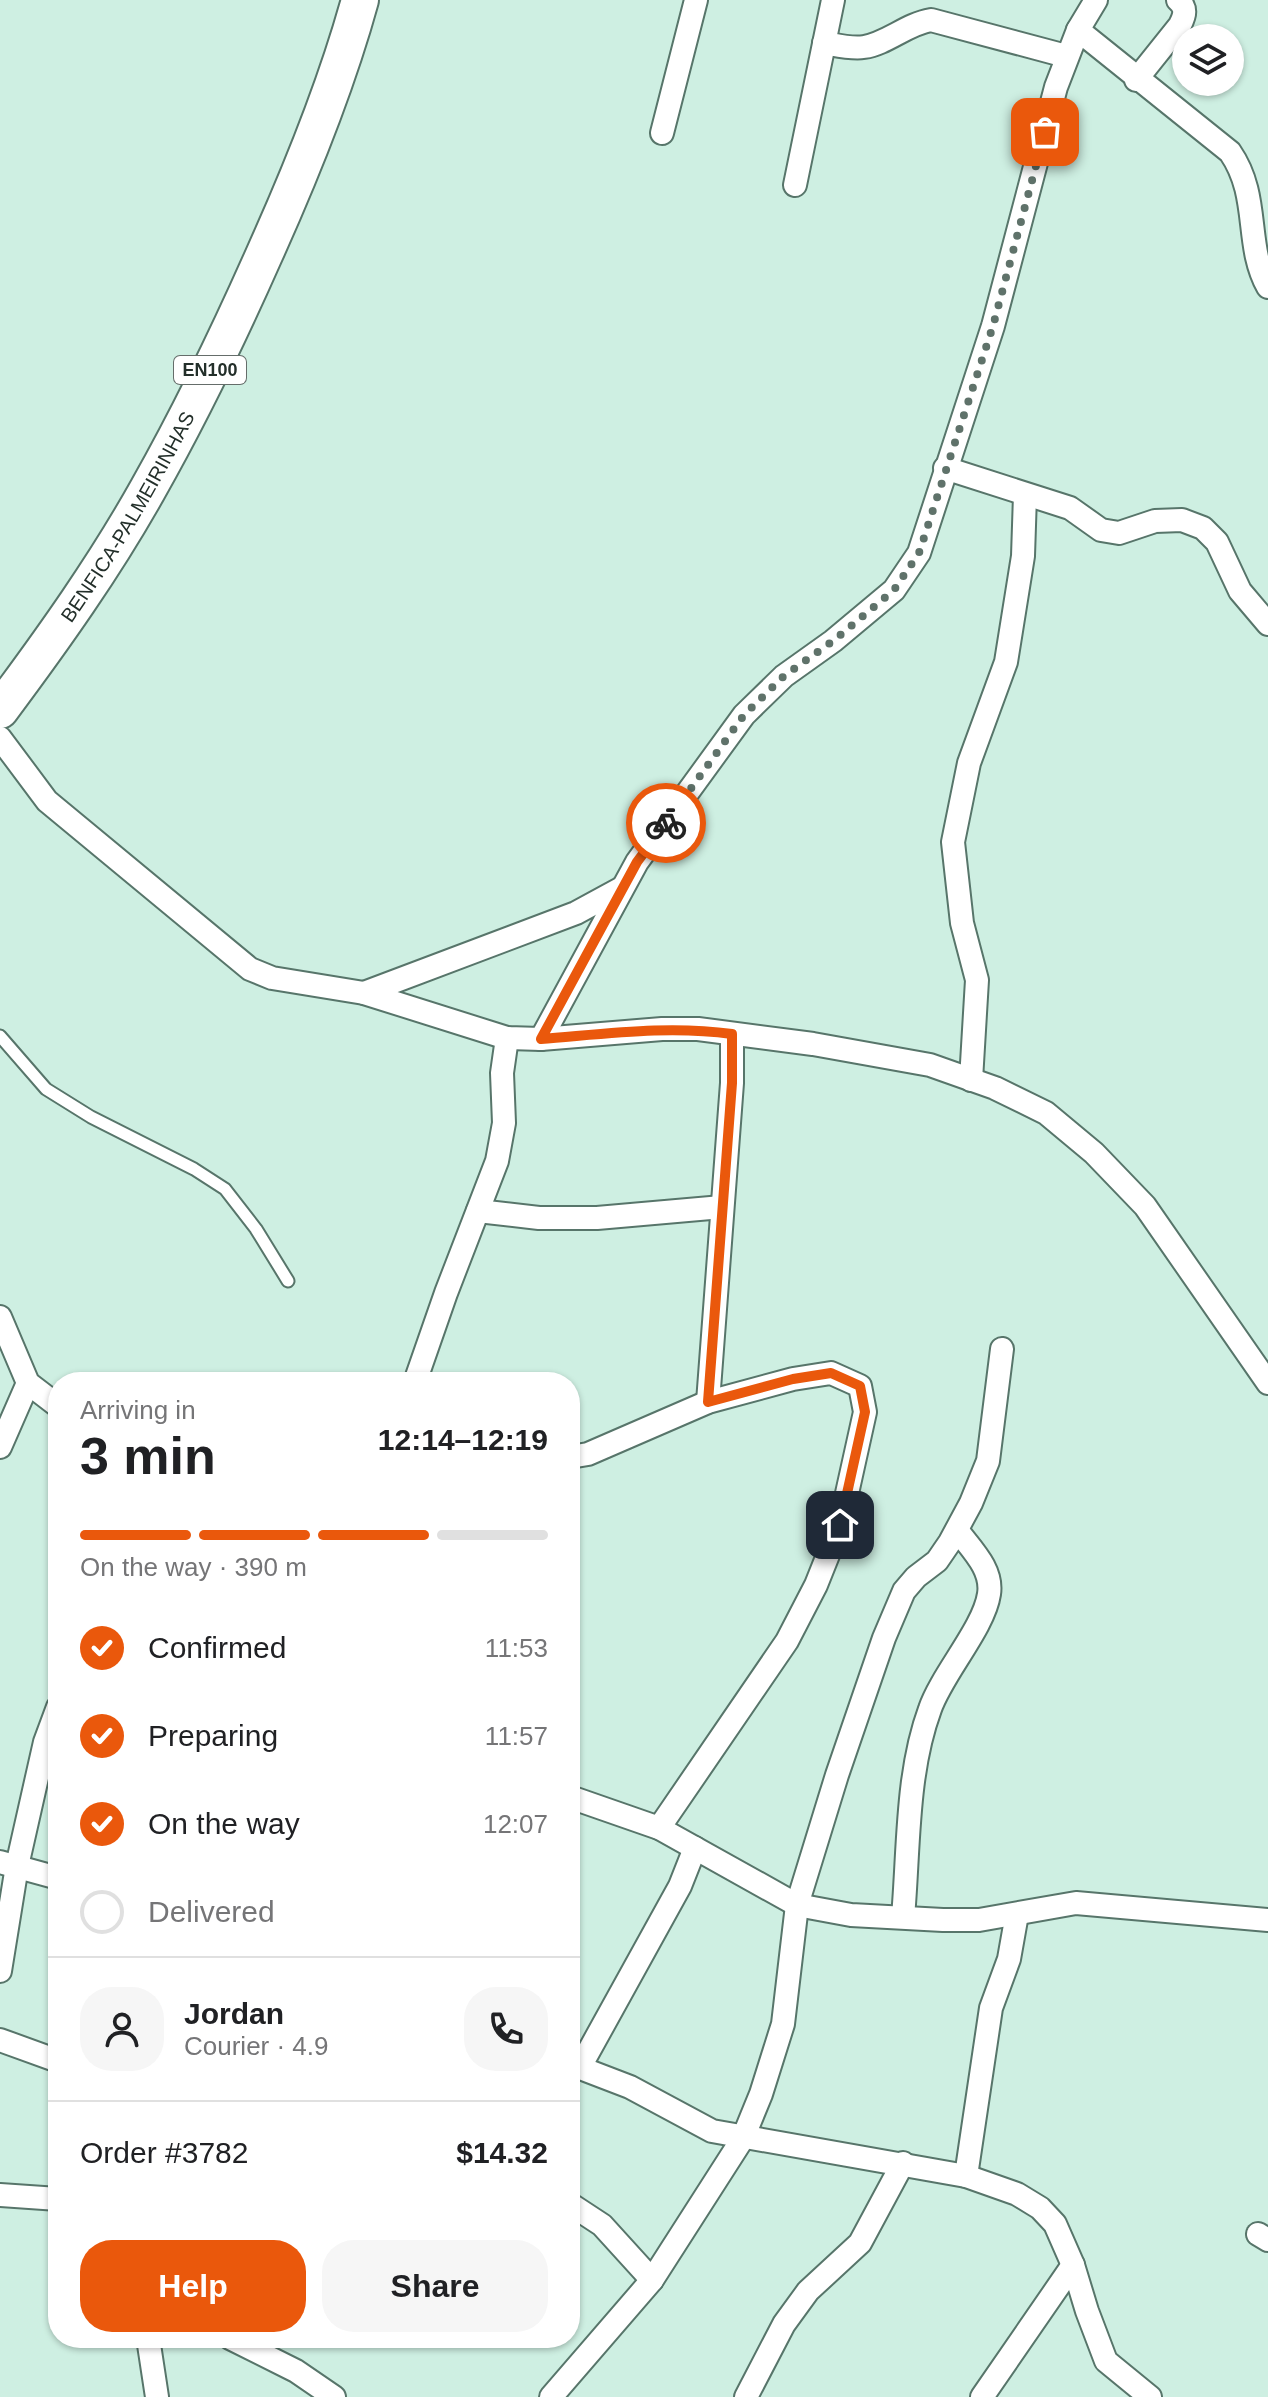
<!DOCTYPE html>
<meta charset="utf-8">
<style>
:root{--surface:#fff;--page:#f6f6f6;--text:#202124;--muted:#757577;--line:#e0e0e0;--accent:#ea580c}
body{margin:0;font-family:Arial,sans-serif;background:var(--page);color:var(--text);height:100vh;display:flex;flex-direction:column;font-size:30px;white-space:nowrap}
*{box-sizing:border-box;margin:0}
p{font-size:26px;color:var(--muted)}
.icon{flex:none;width:44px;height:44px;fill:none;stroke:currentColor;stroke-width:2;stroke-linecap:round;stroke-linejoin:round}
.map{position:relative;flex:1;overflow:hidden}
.panel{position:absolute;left:48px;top:1372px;width:532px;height:976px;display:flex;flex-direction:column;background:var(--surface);border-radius:32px;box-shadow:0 2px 6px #0004}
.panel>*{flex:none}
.fabs{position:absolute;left:1172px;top:24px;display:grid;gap:16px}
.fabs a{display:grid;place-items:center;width:72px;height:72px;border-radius:50%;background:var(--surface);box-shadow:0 2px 6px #0004;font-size:40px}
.pin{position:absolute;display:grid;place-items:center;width:68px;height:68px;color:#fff;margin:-34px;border-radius:16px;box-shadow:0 4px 12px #0006}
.courier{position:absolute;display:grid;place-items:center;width:80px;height:80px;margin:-40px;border:6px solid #ea580c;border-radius:50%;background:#fff;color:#222;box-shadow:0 2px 10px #0007}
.summary em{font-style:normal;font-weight:700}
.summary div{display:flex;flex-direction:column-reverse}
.summary{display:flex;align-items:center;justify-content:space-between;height:136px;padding:0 32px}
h1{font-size:52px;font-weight:700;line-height:60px}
.bar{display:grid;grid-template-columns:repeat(4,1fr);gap:12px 8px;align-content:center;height:96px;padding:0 32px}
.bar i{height:10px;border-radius:6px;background:var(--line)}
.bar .selected{background:var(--accent)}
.bar p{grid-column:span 4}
.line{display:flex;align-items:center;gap:20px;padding:0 32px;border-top:2px solid var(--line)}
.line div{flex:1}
.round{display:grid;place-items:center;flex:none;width:84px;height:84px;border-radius:32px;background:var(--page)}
ol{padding:0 32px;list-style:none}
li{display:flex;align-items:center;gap:24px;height:88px}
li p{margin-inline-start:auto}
li .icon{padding:8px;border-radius:50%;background:var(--accent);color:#fff;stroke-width:4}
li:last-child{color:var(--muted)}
li i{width:44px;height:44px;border:4px solid var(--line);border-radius:50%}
.cta{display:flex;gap:16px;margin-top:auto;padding:16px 32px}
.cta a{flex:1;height:92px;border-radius:32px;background:var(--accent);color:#fff;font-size:32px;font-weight:700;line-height:92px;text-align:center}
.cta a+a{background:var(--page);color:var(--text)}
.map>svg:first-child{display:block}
</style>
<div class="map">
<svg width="1268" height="2397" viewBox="0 0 1268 2397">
<rect width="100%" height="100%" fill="#ceefe2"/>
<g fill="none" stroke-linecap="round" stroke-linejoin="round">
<!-- lane casing -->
<g stroke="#57756a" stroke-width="15">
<polyline id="lane" points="0,1036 46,1089 91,1117 194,1169 225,1189 256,1229 288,1281"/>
</g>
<!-- street casing -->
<g stroke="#57756a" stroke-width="26">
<g id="street">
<path d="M 1078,30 L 1230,152 C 1261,197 1244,244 1268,287"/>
<path d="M 824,43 C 836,45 851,49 864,47 C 886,44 907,24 931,20 L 1066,56"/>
<path d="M 1136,80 L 1180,25 C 1185,15 1187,8 1178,0"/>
<polyline points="662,133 696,0"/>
<polyline points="795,185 833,0"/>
<polyline points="945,468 1070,508 1101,530 1119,533 1155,521 1182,520 1203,528 1217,542 1240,591 1268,624"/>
<polyline points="0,738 47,801 250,969 272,978 364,993 507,1038 541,1039 662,1029 698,1029 813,1044 930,1065 995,1088 1046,1113 1094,1153 1145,1206 1268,1383"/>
<polyline points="364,993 576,913 622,888"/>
<polyline points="541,1039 637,862 744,715 784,676 833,641 894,590 919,553 993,326 1056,87 1078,30 1096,0"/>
<polyline points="971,1080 977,980 962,923 953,842 969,763 1006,662 1023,556 1025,495"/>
<polyline points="478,1211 539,1218 597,1218 722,1207"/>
<polyline points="0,1317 28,1383 58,1406"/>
<polyline points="415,1382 446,1293 497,1161 504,1123 502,1073 507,1038"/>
<polyline points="708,1402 732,1083 732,1034"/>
<polyline points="0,1447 28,1383"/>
<polyline points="570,1457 588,1454 708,1402 793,1379 831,1373 860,1386 865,1412 840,1525 816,1585 787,1641 659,1828"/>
<polyline points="570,1797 659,1828 797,1905 851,1915 943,1920 979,1920 1076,1903 1268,1920"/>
<polyline points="0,1862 58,1878"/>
<path d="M 903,1917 C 909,1849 906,1774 930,1709 C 942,1674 984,1628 989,1594 C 993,1569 971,1549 957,1530"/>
<polyline points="0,1971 17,1866 45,1742 58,1707"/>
<polyline points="0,2040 58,2061"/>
<polyline points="570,2064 630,2087 712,2131 966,2176 1017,2194 1040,2208 1055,2224 1073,2265 1087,2311 1106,2361 1150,2397"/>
<polyline points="580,2067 680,1886 695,1848"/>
<polyline points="966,2176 991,2008 1009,1959 1017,1914"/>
<polyline points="0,2195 58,2199"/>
<polyline points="570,2204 602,2225 652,2280"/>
<polyline points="1258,2234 1268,2240"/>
<polyline points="148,2338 157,2397"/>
<polyline points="230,2338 296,2371 334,2397"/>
<polyline points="551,2397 652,2280 743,2138 761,2094 783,2024 797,1905 837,1775 884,1638 904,1591 916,1577 937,1561 950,1542 971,1503 988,1461 1002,1349"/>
<polyline points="746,2397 784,2324 808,2291 860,2243 903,2163"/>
<polyline points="982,2397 1073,2265"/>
</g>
</g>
<!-- primary casing -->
<g stroke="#57756a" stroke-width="40">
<g id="primary">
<path id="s1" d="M 0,710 C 53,639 105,566 148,489 C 191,413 229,334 264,255 C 301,173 336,87 360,0"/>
</g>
</g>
<!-- lane -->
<use href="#lane" stroke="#fff" stroke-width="11"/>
<!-- street -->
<use href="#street" stroke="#fff" stroke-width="22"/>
<!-- primary -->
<use href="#primary" stroke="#fff" stroke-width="36"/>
</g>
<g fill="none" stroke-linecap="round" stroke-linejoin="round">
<!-- done -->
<polyline stroke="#5f726a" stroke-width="8" stroke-dasharray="0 14.4" points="666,823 744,715 784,676 833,641 894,590 919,553 993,326 1045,132"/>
<!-- route -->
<path stroke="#ea580c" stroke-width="10" d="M 666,823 L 637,862 L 541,1039 C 605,1034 668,1025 732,1034 L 732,1083 L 708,1402 L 793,1379 L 831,1373 L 860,1386 L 865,1412 L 840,1525"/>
</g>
<g text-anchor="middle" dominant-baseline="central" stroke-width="7" stroke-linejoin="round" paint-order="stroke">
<!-- shield labels -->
<rect fill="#fff" stroke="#656d6a" stroke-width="2" x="174" y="356" width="72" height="28" rx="6"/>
<g font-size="18" font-weight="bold" fill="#232f2a">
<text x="210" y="370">EN100</text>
</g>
<!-- street labels -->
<g font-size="20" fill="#232f2a" stroke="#fff">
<text stroke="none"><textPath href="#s1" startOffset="232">BENFICA-PALMEIRINHAS</textPath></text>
</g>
</g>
</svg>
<div class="fabs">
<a><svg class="icon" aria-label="layers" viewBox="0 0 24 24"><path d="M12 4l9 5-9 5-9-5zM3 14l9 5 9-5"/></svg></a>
</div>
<div class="pin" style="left:1045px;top:132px;background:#ea580c"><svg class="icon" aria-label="bag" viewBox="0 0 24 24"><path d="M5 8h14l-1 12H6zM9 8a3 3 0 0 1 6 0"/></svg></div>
<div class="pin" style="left:840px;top:1525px;background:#1f2937"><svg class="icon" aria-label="home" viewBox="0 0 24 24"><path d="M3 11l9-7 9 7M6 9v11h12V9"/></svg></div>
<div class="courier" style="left:666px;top:823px"><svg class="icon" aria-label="bike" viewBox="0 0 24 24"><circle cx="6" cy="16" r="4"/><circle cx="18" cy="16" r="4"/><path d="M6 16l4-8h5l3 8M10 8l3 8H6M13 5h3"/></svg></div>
<section class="panel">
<div class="summary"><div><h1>3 min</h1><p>Arriving in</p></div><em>12:14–12:19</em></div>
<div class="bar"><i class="selected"></i><i class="selected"></i><i class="selected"></i><i></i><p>On the way · 390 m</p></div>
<ol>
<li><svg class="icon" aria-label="check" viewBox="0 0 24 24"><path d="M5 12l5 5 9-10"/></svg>Confirmed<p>11:53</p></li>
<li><svg class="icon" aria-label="check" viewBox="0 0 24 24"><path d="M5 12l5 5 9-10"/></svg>Preparing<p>11:57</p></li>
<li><svg class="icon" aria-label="check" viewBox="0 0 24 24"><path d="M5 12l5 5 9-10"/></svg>On the way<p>12:07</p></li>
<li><i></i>Delivered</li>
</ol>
<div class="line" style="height:144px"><a class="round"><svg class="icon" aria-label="person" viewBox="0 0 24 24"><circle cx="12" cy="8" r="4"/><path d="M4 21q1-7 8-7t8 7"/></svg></a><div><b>Jordan</b><p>Courier · 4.9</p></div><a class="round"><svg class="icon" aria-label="phone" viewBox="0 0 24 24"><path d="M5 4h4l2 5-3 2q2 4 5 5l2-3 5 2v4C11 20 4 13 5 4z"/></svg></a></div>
<div class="line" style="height:104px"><div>Order #3782</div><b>$14.32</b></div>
<div class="cta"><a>Help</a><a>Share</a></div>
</section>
</div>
